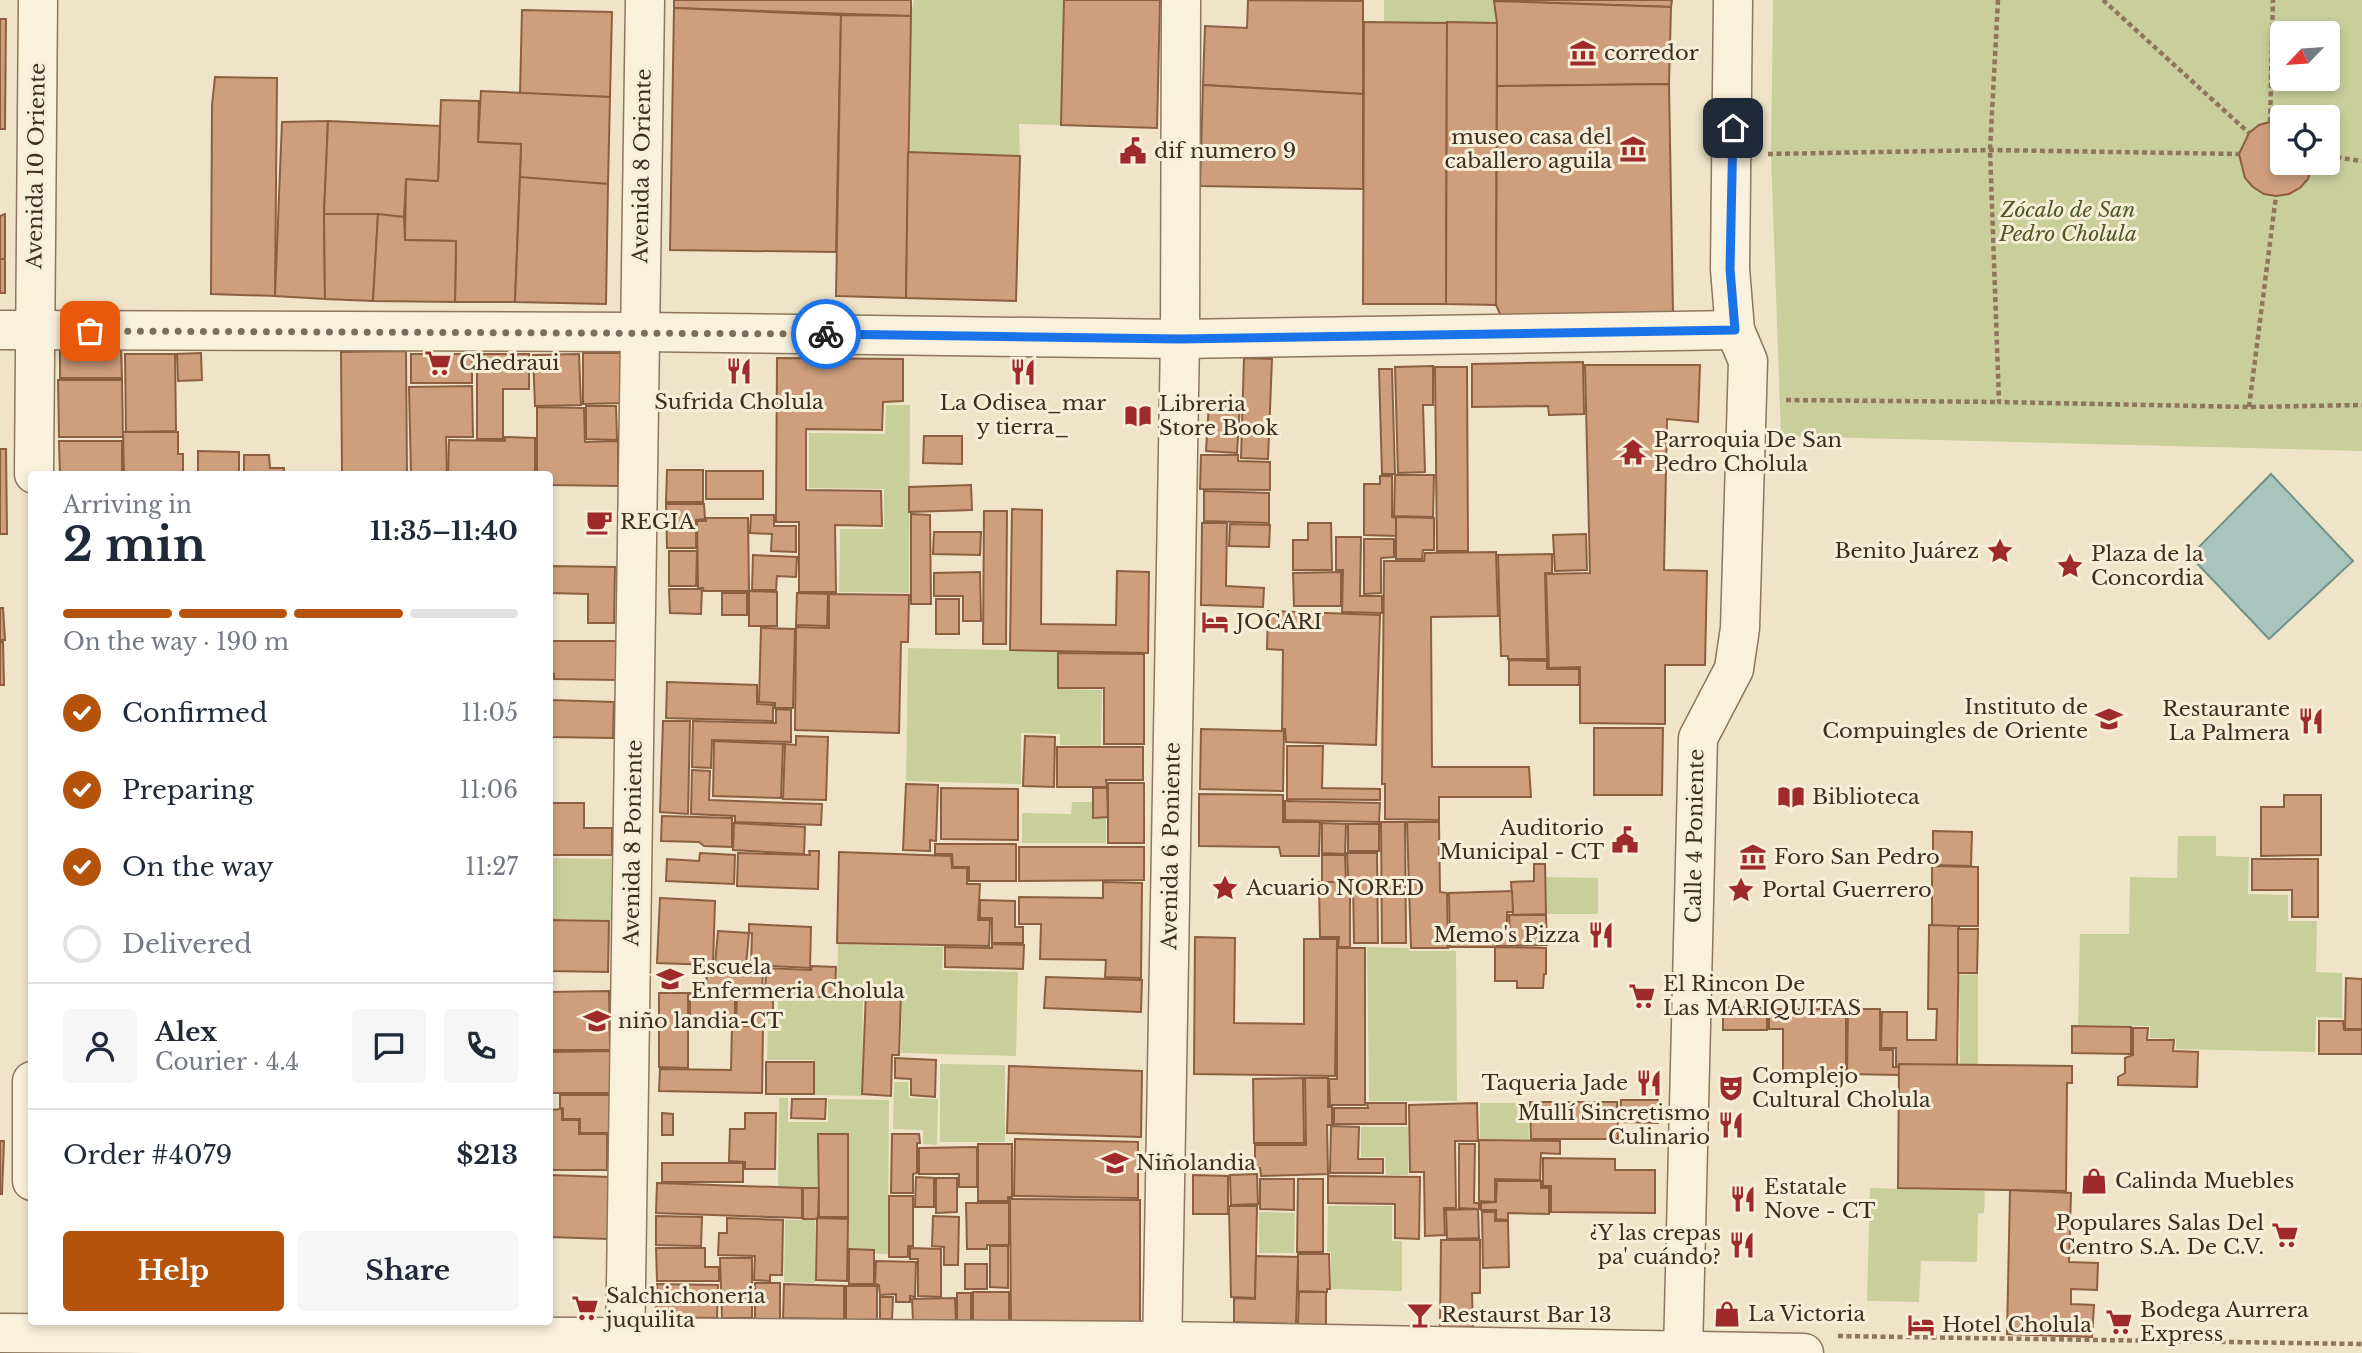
<!DOCTYPE html>
<meta charset="utf-8">
<style>
:root{--surface:#fff;--page:#f6f6f7;--text:#1f2937;--muted:#747a83;--line:#e0e1e3;--accent:#b45309}
body{margin:0;font-family:"Libre Baskerville",serif;background:var(--page);color:var(--text);height:100vh;display:flex;flex-direction:column;font-size:26px;white-space:nowrap}
*{box-sizing:border-box;margin:0}
p{font-size:23px;color:var(--muted)}
.icon{flex:none;width:38px;height:38px;fill:none;stroke:currentColor;stroke-width:2;stroke-linecap:round;stroke-linejoin:round}
.map{position:relative;flex:1;overflow:hidden}
.panel{position:absolute;left:28px;top:471px;width:525px;height:854px;display:flex;flex-direction:column;background:var(--surface);border-radius:7px;box-shadow:0 4px 10px #0003}
.panel>*{flex:none}
.needle{width:46px;rotate:245deg}
.buttons{position:absolute;left:2270px;top:21px;display:grid;gap:14px}
.buttons a{display:grid;place-items:center;width:70px;height:70px;border-radius:7px;background:var(--surface);box-shadow:0 4px 10px #0003;font-size:35px}
.pin{position:absolute;display:grid;place-items:center;width:60px;height:60px;color:#fff;margin:-30px;border-radius:14px;box-shadow:0 4px 10px #0006}
.courier{position:absolute;display:grid;place-items:center;width:70px;height:70px;margin:-35px;border:5px solid #1a73e8;border-radius:50%;background:#fff;color:#222;box-shadow:0 2px 9px #0007}
.overview em{font-style:normal;font-weight:700}
.overview div{display:flex;flex-direction:column-reverse}
.overview{display:flex;align-items:center;justify-content:space-between;height:119px;padding:0 35px}
h1{font-size:46px;font-weight:700;line-height:52px}
.bar{display:grid;grid-template-columns:repeat(4,1fr);gap:10px 7px;align-content:center;height:84px;padding:0 35px}
.bar i{height:9px;border-radius:5px;background:var(--line)}
.bar .active{background:var(--accent)}
.bar p{grid-column:span 4}
.line{display:flex;align-items:center;gap:18px;padding:0 35px;border-top:2px solid var(--line)}
.line div{flex:1}
.round{display:grid;place-items:center;flex:none;width:74px;height:74px;border-radius:7px;background:var(--page)}
ol{padding:0 35px;list-style:none}
li{display:flex;align-items:center;gap:21px;height:77px}
li p{margin-inline-start:auto}
li .icon{padding:7px;border-radius:50%;background:var(--accent);color:#fff;stroke-width:4}
li:last-child{color:var(--muted)}
li i{width:38px;height:38px;border:4px solid var(--line);border-radius:50%}
.primary-button{display:flex;gap:14px;margin-top:auto;padding:14px 35px}
.primary-button a{flex:1;height:80px;border-radius:7px;background:var(--accent);color:#fff;font-size:28px;font-weight:700;line-height:80px;text-align:center}
.primary-button a+a{background:var(--page);color:var(--text)}
.map>svg:first-child{display:block}
</style>
<div class="map">
<svg width="2362" height="1353" viewBox="0 0 2362 1353">
<rect width="100%" height="100%" fill="#f0e4c8"/>
<!-- green -->
<g fill="#c9cf9b" fill-rule="evenodd">
<polygon points="914,0 1064,0 1061,125 1019,124 1020,156 910,152 911,16"/>
<polygon points="1384,0 1497,0 1497,23 1384,22"/>
<path d="M 1773,0 L 2362,0 L 2362,451 L 1781,436 L 1771,155 ZM 2282,33 L 2328,33 L 2328,79 L 2282,79 ZM 2282,117 L 2328,117 L 2328,163 L 2282,163 Z"/>
<polygon points="886,405 910,405 909,593 839,592 840,529 884,529 884,489 809,488 809,433 885,434"/>
<polygon points="908,648 1058,651 1058,689 1102,690 1101,746 1060,745 1060,734 1021,733 1021,784 906,781"/>
<polygon points="1072,802 1092,802 1092,818 1106,818 1106,843 1022,843 1022,813 1071,814"/>
<polygon points="2178,836 2216,836 2216,856 2249,857 2248,894 2288,895 2288,921 2317,921 2316,972 2342,973 2342,1018 2316,1017 2315,1052 2176,1049 2176,1039 2150,1038 2150,1026 2078,1025 2080,934 2129,934 2130,877 2177,878"/>
<polygon points="550,858 611,859 611,920 550,919"/>
<polygon points="1546,877 1598,878 1598,914 1546,914"/>
<polygon points="838,944 943,947 942,970 1018,972 1016,1056 901,1053 902,992 837,990"/>
<polygon points="1367,947 1407,948 1410,951 1456,951 1457,1101 1369,1101"/>
<polygon points="1978,974 1978,1064 1960,1064 1959,975"/>
<polygon points="843,995 863,995 862,1096 814,1095 814,1060 767,1060 768,1019 778,1019 778,999 843,1000"/>
<polygon points="940,1064 1005,1065 1005,1142 940,1142"/>
<polygon points="894,1082 908,1082 909,1098 938,1099 937,1145 923,1144 923,1130 893,1129"/>
<polygon points="779,1098 788,1098 788,1122 828,1122 828,1099 889,1100 888,1254 845,1253 846,1135 818,1135 817,1188 778,1188"/>
<polygon points="1480,1103 1528,1103 1529,1139 1480,1139"/>
<polygon points="1361,1127 1408,1127 1408,1175 1386,1175 1385,1157 1361,1157"/>
<polygon points="1870,1188 1985,1191 1984,1213 1978,1214 1977,1262 1921,1261 1919,1302 1867,1301"/>
<polygon points="1328,1206 1392,1206 1392,1241 1402,1241 1402,1291 1331,1289 1331,1252 1327,1252"/>
<polygon points="1259,1212 1295,1213 1294,1253 1259,1253"/>
<polygon points="785,1220 815,1220 815,1283 784,1282"/>
</g>
<!-- water -->
<polygon fill="#a9c4bc" stroke="#6f938a" stroke-width="2" points="2271,474 2353,561 2269,639 2190,556"/>
<!-- building -->
<g fill="#cf9f7d" stroke="#8d5f41" stroke-width="2">
<polygon points="674,0 911,0 911,16 674,8"/>
<polygon points="1064,0 1160,0 1157,128 1061,125"/>
<polygon points="1248,0 1363,1 1363,94 1203,85 1205,26 1247,28"/>
<polygon points="1494,0 1672,0 1671,7 1494,1"/>
<polygon points="1494,1 1671,7 1669,84 1497,86 1497,23"/>
<polygon points="674,8 841,15 836,252 670,250"/>
<polygon points="522,10 612,12 610,97 520,94"/>
<polygon points="841,15 911,16 906,298 836,296"/>
<polygon points="0,19 6,19 5,129 0,129"/>
<polygon points="1364,22 1447,23 1446,304 1363,304"/>
<polygon points="1447,22 1497,23 1496,305 1446,304"/>
<polygon points="215,77 277,78 275,296 211,294 212,105"/>
<polygon points="1669,84 1673,313 1501,316 1496,305 1497,86"/>
<polygon points="1203,85 1363,94 1363,189 1200,186"/>
<polygon points="481,91 610,97 608,184 520,180 521,144 478,142"/>
<polygon points="441,100 479,101 478,142 521,144 515,302 455,302 456,241 405,240 406,179 438,181"/>
<polygon points="328,121 324,214 325,299 275,296 282,122"/>
<polygon points="328,121 440,126 438,181 406,179 404,217 324,214"/>
<polygon points="2282,121 2282,163 2313,163 2308,179 2300,188 2289,194 2276,196 2264,194 2253,187 2245,178 2239,154 2249,133 2259,125 2270,122"/>
<polygon points="908,152 1020,156 1016,301 906,298"/>
<polygon points="520,177 608,184 606,304 515,302"/>
<polygon points="5,214 5,259 0,259 0,216"/>
<polygon points="324,214 378,214 373,301 325,299"/>
<polygon points="378,214 404,217 405,240 456,241 455,302 373,301"/>
<rect x="0" y="259" width="5" height="34"/>
<polygon points="60,347 121,347 122,378 60,378"/>
<polygon points="406,351 407,474 342,474 341,352"/>
<polygon points="201,353 202,380 178,381 177,354"/>
<polygon points="583,353 621,353 622,403 583,404"/>
<polygon points="125,354 175,354 176,431 126,432"/>
<rect x="411" y="354" width="61" height="29"/>
<polygon points="477,354 529,354 529,389 503,389 503,439 477,439"/>
<polygon points="579,354 581,405 535,406 533,355"/>
<polygon points="777,358 903,359 903,401 883,402 882,430 806,429 806,490 881,491 882,526 835,525 836,592 799,592 799,522 776,522"/>
<polygon points="1244,358 1272,359 1268,459 1241,458"/>
<polygon points="1583,362 1584,414 1549,415 1548,406 1472,407 1472,364"/>
<polygon points="1585,365 1700,365 1698,422 1667,419 1664,570 1707,571 1705,665 1665,665 1665,724 1580,723 1580,667 1549,668 1546,574 1590,573"/>
<polygon points="1433,366 1433,405 1423,405 1425,472 1398,473 1395,367"/>
<polygon points="1435,367 1467,367 1468,551 1437,551"/>
<polygon points="1379,369 1392,369 1395,474 1382,474"/>
<polygon points="58,380 122,380 123,437 59,437"/>
<polygon points="472,386 473,437 446,437 447,474 411,474 409,387"/>
<polygon points="1209,403 1240,404 1237,453 1206,451"/>
<polygon points="586,406 616,406 617,440 586,439"/>
<polygon points="537,407 584,408 585,442 618,441 618,486 550,485 550,474 537,474"/>
<polygon points="123,432 178,432 178,454 183,454 183,474 124,474"/>
<polygon points="924,436 962,436 962,464 923,463"/>
<polygon points="505,437 535,438 535,474 448,474 449,440 505,441"/>
<polygon points="59,441 122,441 122,474 60,474"/>
<polygon points="0,449 6,449 7,534 0,534"/>
<polygon points="198,451 239,452 239,474 198,474"/>
<polygon points="244,455 269,455 270,468 284,468 284,474 244,474"/>
<polygon points="1201,455 1238,455 1238,461 1270,462 1270,490 1200,489"/>
<polygon points="667,470 703,470 703,502 666,502"/>
<rect x="706" y="471" width="57" height="28"/>
<polygon points="1395,475 1434,475 1433,517 1394,516"/>
<polygon points="1380,476 1392,476 1392,517 1396,518 1396,536 1364,535 1364,484 1380,484"/>
<polygon points="971,485 972,510 909,512 909,487"/>
<polygon points="1204,491 1269,493 1269,523 1204,521"/>
<polygon points="666,504 704,504 705,519 696,520 696,548 667,548"/>
<polygon points="1012,509 1042,510 1041,624 1116,625 1117,571 1149,572 1148,653 1010,650"/>
<polygon points="984,511 1007,511 1006,644 983,644"/>
<polygon points="911,514 930,515 931,604 911,604"/>
<polygon points="751,515 774,515 774,526 796,526 796,552 771,551 772,534 750,533"/>
<polygon points="1396,517 1434,518 1434,550 1423,550 1422,559 1396,559"/>
<polygon points="706,518 748,518 749,591 704,591 703,588 698,588 697,521 706,521"/>
<polygon points="1202,523 1227,523 1226,586 1264,588 1263,607 1201,605"/>
<polygon points="1308,523 1331,523 1332,570 1293,570 1293,540 1308,540"/>
<polygon points="1230,524 1270,525 1269,547 1229,546"/>
<polygon points="934,532 981,532 980,555 933,554"/>
<polygon points="1586,534 1587,570 1555,571 1553,535"/>
<polygon points="1336,537 1361,537 1360,596 1382,596 1382,613 1342,612 1343,570 1336,570"/>
<polygon points="1364,539 1394,539 1394,557 1381,558 1381,593 1364,594"/>
<polygon points="669,551 697,551 696,586 669,586"/>
<polygon points="1496,552 1498,616 1431,617 1432,767 1529,767 1531,797 1439,797 1439,820 1385,819 1385,784 1382,784 1384,561 1424,561 1425,553"/>
<polygon points="1552,554 1552,573 1545,573 1547,659 1508,659 1508,656 1501,656 1498,555"/>
<polygon points="753,555 797,557 796,577 777,576 776,590 752,590"/>
<polygon points="550,566 615,567 614,623 588,623 588,594 550,593"/>
<polygon points="980,572 981,621 963,621 963,596 934,596 934,573"/>
<polygon points="1341,572 1341,606 1294,606 1293,573"/>
<polygon points="669,589 702,589 701,614 670,613"/>
<polygon points="749,591 777,592 777,626 749,626"/>
<rect x="722" y="593" width="25" height="22"/>
<polygon points="797,593 828,594 827,626 796,625"/>
<polygon points="829,594 909,595 908,642 901,642 899,733 795,730 796,627 829,628"/>
<rect x="936" y="599" width="23" height="35"/>
<polygon points="0,608 3,608 5,640 0,640"/>
<polygon points="1268,611 1380,615 1376,745 1286,742 1285,729 1282,729 1283,650 1267,649"/>
<polygon points="761,628 795,629 793,708 775,708 775,703 759,702"/>
<polygon points="550,641 616,641 616,680 554,679 554,674 550,674"/>
<polygon points="0,642 3,642 4,685 0,685"/>
<polygon points="1058,653 1144,654 1144,744 1104,744 1104,688 1058,688"/>
<polygon points="1509,660 1547,661 1547,669 1579,669 1579,685 1509,685"/>
<polygon points="667,682 757,685 757,704 773,705 773,721 666,718"/>
<polygon points="550,700 614,702 613,738 550,737"/>
<polygon points="776,709 791,710 791,742 712,740 711,768 692,767 693,721 776,723"/>
<polygon points="663,721 690,721 688,814 660,812"/>
<polygon points="1594,728 1663,728 1662,795 1594,795"/>
<polygon points="1201,729 1284,731 1283,791 1200,789"/>
<polygon points="796,736 828,737 826,800 783,799 785,744 796,745"/>
<polygon points="1025,736 1055,737 1054,787 1023,786"/>
<polygon points="714,741 783,744 781,798 713,796"/>
<polygon points="1287,746 1323,746 1322,788 1380,789 1380,800 1287,799"/>
<polygon points="1057,747 1143,747 1143,780 1106,780 1107,787 1057,787"/>
<polygon points="692,770 710,771 709,800 822,804 821,825 735,822 735,816 691,814"/>
<rect x="1108" y="783" width="36" height="60"/>
<polygon points="906,784 938,785 936,841 930,840 930,851 903,850"/>
<polygon points="941,788 1018,789 1018,840 941,839"/>
<polygon points="1093,788 1107,788 1108,817 1093,818"/>
<polygon points="1199,794 1283,795 1283,822 1320,822 1319,856 1281,856 1279,847 1199,846"/>
<polygon points="2284,795 2321,795 2321,855 2261,856 2261,807 2284,807"/>
<polygon points="1285,801 1380,803 1379,822 1285,820"/>
<polygon points="550,803 584,803 584,828 612,828 612,855 550,855"/>
<polygon points="662,816 732,818 732,847 704,846 699,842 661,841"/>
<polygon points="1381,822 1405,822 1406,943 1382,943"/>
<polygon points="1407,822 1439,822 1440,892 1447,893 1448,948 1411,948"/>
<polygon points="734,823 805,827 804,854 733,850"/>
<polygon points="1322,823 1346,824 1345,854 1322,853"/>
<rect x="1348" y="824" width="31" height="27"/>
<polygon points="1933,831 1972,832 1971,866 1933,865"/>
<polygon points="935,844 1016,844 1016,881 969,881 969,867 953,867 952,854 935,854"/>
<polygon points="1019,847 1144,847 1144,880 1019,881"/>
<polygon points="809,851 819,851 818,889 737,886 738,853 810,855"/>
<polygon points="839,852 951,856 952,868 967,868 967,884 980,884 978,920 990,920 989,946 837,943"/>
<polygon points="700,853 735,855 734,884 666,881 667,859 699,861"/>
<polygon points="1347,853 1377,853 1378,943 1354,943 1353,878 1348,878"/>
<polygon points="1322,855 1345,855 1346,882 1322,882"/>
<polygon points="2252,859 2318,859 2318,917 2292,917 2292,890 2252,890"/>
<polygon points="1534,864 1545,864 1546,914 1513,915 1511,882 1534,881"/>
<polygon points="1932,866 1978,867 1978,926 1932,926"/>
<polygon points="1103,882 1142,883 1141,978 1105,977 1106,960 1040,959 1041,924 1019,924 1019,897 1103,898"/>
<polygon points="1319,882 1350,882 1350,947 1338,947 1339,937 1320,937"/>
<polygon points="1512,891 1513,912 1507,912 1507,931 1496,932 1497,947 1450,947 1449,893"/>
<polygon points="660,898 715,901 713,965 657,963"/>
<polygon points="980,900 1015,901 1015,927 1023,927 1023,943 992,943 992,918 980,918"/>
<polygon points="1509,915 1546,915 1547,945 1498,946 1498,934 1510,934"/>
<polygon points="550,920 609,921 608,972 550,971"/>
<polygon points="749,924 811,927 810,968 751,965 752,933 749,933"/>
<polygon points="1929,925 1959,926 1957,1067 1896,1066 1896,1048 1881,1048 1882,1012 1907,1012 1907,1040 1936,1040 1937,1009 1928,1009"/>
<polygon points="1958,929 1978,929 1977,973 1958,973"/>
<polygon points="718,931 749,933 746,965 715,965"/>
<polygon points="1195,937 1235,938 1234,1023 1304,1024 1304,939 1337,939 1335,1076 1194,1074"/>
<polygon points="992,944 1024,945 1023,969 945,967 945,947 992,948"/>
<polygon points="1495,947 1546,948 1546,974 1544,974 1543,988 1517,988 1517,981 1495,981"/>
<polygon points="1337,948 1365,948 1365,1105 1330,1105 1329,1079 1337,1079"/>
<polygon points="707,966 763,967 762,996 706,994"/>
<polygon points="812,966 836,967 835,991 840,991 840,998 765,995 766,968 811,970"/>
<polygon points="1046,977 1142,980 1141,1012 1044,1008"/>
<polygon points="2346,978 2362,979 2362,1029 2345,1029"/>
<polygon points="609,991 610,1050 550,1050 550,992"/>
<polygon points="866,991 901,993 899,1055 892,1055 891,1096 862,1094"/>
<polygon points="659,993 688,993 688,1068 659,1067"/>
<polygon points="690,993 704,993 704,996 735,997 735,1021 690,1020"/>
<polygon points="737,997 773,997 773,1015 765,1015 764,1025 736,1024"/>
<polygon points="1723,1007 1767,1008 1767,1030 1723,1030"/>
<polygon points="1769,1009 1846,1009 1846,1073 1783,1072 1783,1029 1769,1029"/>
<polygon points="1848,1009 1880,1009 1880,1050 1893,1050 1893,1067 1899,1067 1899,1075 1847,1074"/>
<polygon points="2319,1021 2343,1021 2344,1030 2362,1030 2362,1054 2319,1054"/>
<polygon points="732,1026 763,1026 762,1093 659,1091 660,1069 731,1070"/>
<polygon points="2072,1026 2131,1027 2131,1054 2072,1053"/>
<polygon points="2133,1028 2148,1028 2147,1040 2174,1040 2173,1051 2198,1052 2197,1087 2118,1085 2118,1077 2125,1073 2125,1058 2133,1055"/>
<polygon points="610,1051 611,1093 550,1093 550,1052"/>
<polygon points="895,1058 936,1060 935,1097 911,1095 911,1079 895,1078"/>
<rect x="766" y="1062" width="48" height="32"/>
<polygon points="1899,1064 2072,1066 2072,1083 2067,1083 2066,1191 1898,1188"/>
<polygon points="1009,1066 1142,1071 1141,1137 1007,1133"/>
<polygon points="1303,1078 1304,1143 1254,1143 1253,1079"/>
<polygon points="1305,1078 1328,1078 1328,1107 1332,1107 1332,1125 1327,1125 1328,1174 1261,1176 1260,1168 1255,1168 1255,1145 1306,1145"/>
<polygon points="560,1095 610,1095 609,1133 580,1133 580,1119 563,1119 563,1108 560,1108"/>
<polygon points="792,1099 826,1099 825,1119 791,1118"/>
<polygon points="1621,1100 1658,1100 1658,1123 1620,1122"/>
<polygon points="1530,1102 1617,1102 1618,1139 1531,1139"/>
<polygon points="1367,1103 1406,1103 1406,1124 1334,1124 1334,1108 1368,1108"/>
<polygon points="1477,1103 1478,1141 1455,1141 1456,1208 1444,1208 1445,1235 1425,1236 1424,1172 1410,1172 1409,1105"/>
<polygon points="562,1109 562,1120 579,1120 579,1134 607,1134 607,1170 550,1170 550,1110"/>
<polygon points="662,1113 673,1114 673,1135 662,1135"/>
<polygon points="745,1113 776,1113 775,1169 745,1169 745,1162 729,1161 730,1129 745,1129"/>
<polygon points="1331,1126 1359,1127 1358,1159 1383,1159 1383,1173 1330,1173"/>
<polygon points="818,1134 848,1134 848,1217 819,1217"/>
<polygon points="892,1134 919,1134 920,1143 917,1143 917,1173 913,1174 913,1193 891,1193"/>
<polygon points="1015,1139 1138,1142 1138,1198 1014,1196"/>
<polygon points="1479,1140 1560,1141 1560,1154 1541,1153 1540,1180 1495,1179 1495,1202 1479,1201"/>
<polygon points="0,1141 4,1141 2,1194 0,1194"/>
<polygon points="978,1144 1012,1144 1012,1197 1008,1197 1008,1201 978,1201"/>
<polygon points="1459,1144 1475,1144 1474,1203 1479,1203 1479,1209 1459,1208"/>
<polygon points="977,1147 977,1187 959,1187 959,1174 919,1174 919,1148"/>
<polygon points="1543,1158 1615,1159 1615,1170 1655,1170 1655,1213 1551,1212 1551,1186 1543,1186"/>
<rect x="662" y="1163" width="81" height="19"/>
<polygon points="1257,1174 1258,1204 1231,1205 1230,1175"/>
<polygon points="550,1175 609,1177 608,1239 550,1237"/>
<polygon points="1193,1175 1228,1176 1228,1214 1193,1214"/>
<polygon points="1328,1176 1420,1177 1419,1239 1395,1238 1395,1204 1328,1203"/>
<polygon points="916,1177 934,1178 934,1207 915,1207"/>
<polygon points="936,1178 957,1178 957,1212 936,1213"/>
<polygon points="1260,1179 1294,1179 1294,1210 1260,1209"/>
<polygon points="1298,1179 1323,1179 1323,1252 1297,1252"/>
<polygon points="1497,1181 1541,1181 1541,1188 1549,1188 1549,1214 1508,1213 1508,1220 1496,1219 1496,1210 1481,1210 1481,1203 1496,1202"/>
<polygon points="657,1183 802,1188 802,1218 656,1213"/>
<polygon points="803,1188 819,1188 818,1217 815,1219 803,1219"/>
<polygon points="2010,1190 2071,1193 2069,1262 2098,1263 2097,1290 2071,1289 2071,1304 2094,1305 2092,1337 2007,1334"/>
<polygon points="889,1196 913,1196 913,1246 908,1246 908,1257 889,1257"/>
<polygon points="1010,1199 1140,1200 1140,1323 1011,1322"/>
<polygon points="966,1203 1009,1203 1009,1245 987,1245 987,1249 967,1249"/>
<polygon points="1229,1206 1257,1206 1255,1298 1231,1297"/>
<polygon points="1478,1209 1479,1238 1447,1239 1446,1210"/>
<polygon points="1482,1212 1495,1212 1495,1221 1508,1221 1509,1267 1483,1268"/>
<polygon points="656,1216 702,1217 701,1246 656,1245"/>
<polygon points="933,1216 959,1217 958,1265 944,1265 944,1247 932,1246"/>
<polygon points="727,1218 783,1220 782,1275 770,1275 770,1281 754,1280 755,1256 718,1255 719,1233 727,1233"/>
<polygon points="817,1218 848,1219 847,1281 816,1280"/>
<polygon points="1441,1240 1480,1240 1480,1293 1472,1293 1473,1327 1440,1327"/>
<polygon points="990,1246 1008,1246 1008,1288 990,1287"/>
<polygon points="656,1248 705,1248 705,1267 719,1267 719,1281 657,1281"/>
<polygon points="910,1248 941,1249 941,1297 918,1296 918,1259 910,1259"/>
<polygon points="849,1249 874,1250 874,1284 849,1284"/>
<polygon points="1298,1254 1329,1254 1330,1289 1327,1289 1327,1292 1298,1291"/>
<polygon points="1256,1256 1298,1257 1296,1324 1234,1322 1234,1298 1255,1299"/>
<polygon points="720,1258 752,1258 752,1318 722,1318"/>
<polygon points="876,1261 916,1262 915,1297 910,1296 910,1302 896,1302 896,1294 880,1295 879,1285 875,1284"/>
<rect x="965" y="1264" width="22" height="25"/>
<rect x="755" y="1283" width="25" height="36"/>
<polygon points="657,1284 718,1285 717,1318 656,1317"/>
<polygon points="784,1284 844,1286 844,1319 783,1318"/>
<polygon points="846,1286 877,1286 877,1321 846,1320"/>
<rect x="973" y="1292" width="36" height="29"/>
<polygon points="1299,1292 1326,1292 1326,1325 1298,1324"/>
<polygon points="957,1293 971,1293 971,1322 957,1321"/>
<polygon points="880,1297 893,1297 892,1319 880,1319"/>
<polygon points="955,1298 956,1321 913,1321 912,1299"/>
</g>
<g fill="none" stroke-linecap="round" stroke-linejoin="round">
<!-- minor casing -->
<g stroke="#8d765c" stroke-width="41">
<g id="minor">
<polyline points="0,330 640,332 1180,339 1735,330"/>
<polyline points="34,474 38,0"/>
<polyline points="32,1081 32,1181"/>
<polyline points="0,1333 1162,1341 1804,1353"/>
<polyline points="625,1353 645,0"/>
<polyline points="1162,1353 1180,339 1181,0"/>
<polyline points="1683,1353 1698,738 1734,669 1740,628 1748,361 1735,330 1730,269 1733,0"/>
</g>
</g>
<!-- path -->
<g stroke="#8d765c" stroke-width="4.5" stroke-dasharray="5 3.5" stroke-linecap="butt">
<polyline points="1998,0 1990,150 1999,402 2249,407 2362,405"/>
<polyline points="2103,0 2249,133"/>
<polyline points="2270,122 2273,0"/>
<polyline points="1768,154 1990,150 2239,154"/>
<polyline points="2328,156 2362,161"/>
<polyline points="1786,400 1999,402"/>
<polyline points="2249,407 2276,196"/>
<polyline points="1838,1336 2362,1344"/>
</g>
<!-- minor -->
<use href="#minor" stroke="#faf1dc" stroke-width="38"/>
</g>
<g fill="none" stroke-linecap="round" stroke-linejoin="round">
<!-- done -->
<polyline stroke="#7c6e5b" stroke-width="7" stroke-dasharray="0 12.6" points="90,331 826,334"/>
<!-- route -->
<polyline stroke="#1a73e8" stroke-width="9" points="826,334 1180,339 1735,330 1730,269 1733,128"/>
</g>
<!-- icons -->
<defs>
<g id="museum-bare" transform="scale(2.1)"><path d="M0-6L6-3V-2H-6V-3ZM-5-1h2V3h-2ZM-1-1h2V3h-2ZM3-1h2V3H3ZM-6 4H6V6H-6Z" fill="#9e2a2b" stroke="#f7eed8" stroke-width="2.5" paint-order="stroke"/></g>
<g id="civic-bare" transform="scale(2.1)"><path d="M-.6-6.5H3V-4.5H.6V-3L4-1V1h2V6H-6V1h2V-1L-.6-3ZM-1.2 2.5V6h2.4V2.5Z" fill="#9e2a2b" stroke="#f7eed8" stroke-width="2.5" paint-order="stroke"/></g>
<g id="supermarket-bare" transform="scale(2.1)"><path d="M-6-5.5h2.5l.6 2H6L4.5 2H-2.5L-4.4-4H-6ZM-1.5 3.2a1.3 1.3 0 1 0 .1 0ZM3 3.2a1.3 1.3 0 1 0 .1 0Z" fill="#9e2a2b" stroke="#f7eed8" stroke-width="2.5" paint-order="stroke"/></g>
<g id="restaurant-bare" transform="scale(2.1)"><path d="M-5-6h1v4h1v-4h1v4h1v-4h1v5L-1.5 .5V6h-2V.5L-5-1ZM5-6V6H3V1.5H1.5Q1.5-4 5-6Z" fill="#9e2a2b" stroke="#f7eed8" stroke-width="2.5" paint-order="stroke"/></g>
<g id="library-bare" transform="scale(2.1)"><path d="M-6-4Q-3-5.5-.7-3.5V5Q-3 3-6 4ZM6-4Q3-5.5 .7-3.5V5Q3 3 6 4Z" fill="#9e2a2b" stroke="#f7eed8" stroke-width="2.5" paint-order="stroke"/></g>
<g id="temple-bare" transform="scale(2.1)"><path d="M0-6L5-2H3V0L6.5 2.5H4V6H1.5V3h-3V6H-4V2.5H-6.5L-3 0V-2H-5Z" fill="#9e2a2b" stroke="#f7eed8" stroke-width="2.5" paint-order="stroke"/></g>
<g id="cafe-bare" transform="scale(2.1)"><path d="M-5.5-4.5H6V0H3Q3 3.5 0 3.5H-2.5Q-5.5 3.5-5.5 0ZM3-3.2v2h1.7v-2ZM-6 4.5H4V6H-6Z" fill="#9e2a2b" stroke="#f7eed8" stroke-width="2.5" paint-order="stroke"/></g>
<g id="sight-bare" transform="scale(2.1)"><path d="M0-6L1.8-2.2L6-1.7L2.9 1.2L3.7 5.4L0 3.3L-3.7 5.4L-2.9 1.2L-6-1.7L-1.8-2.2Z" fill="#9e2a2b" stroke="#f7eed8" stroke-width="2.5" paint-order="stroke"/></g>
<g id="hotel-bare" transform="scale(2.1)"><path d="M-6-4.5h1.5V1H6V5H4.5V3h-9V5H-6ZM-4 0a1.8 1.8 0 1 1 3.6 0ZM.5 0V-2.5h3Q6-2.5 6 0Z" fill="#9e2a2b" stroke="#f7eed8" stroke-width="2.5" paint-order="stroke"/></g>
<g id="school-bare" transform="scale(2.1)"><path d="M0-5L7-2L0 1L-7-2ZM-4 1L0 2.5L4 1V4Q0 6-4 4Z" fill="#9e2a2b" stroke="#f7eed8" stroke-width="2.5" paint-order="stroke"/></g>
<g id="theatre-bare" transform="scale(2.1)"><path d="M-5-5.5Q0-4 5-5.5V0Q5 5 0 6Q-5 5-5 0ZM-3.3-2.5H-1v1.5H-3.3ZM1-2.5H3.3v1.5H1ZM-2.8 1Q0 5.5 2.8 1Z" fill="#9e2a2b" stroke="#f7eed8" stroke-width="2.5" paint-order="stroke"/></g>
<g id="shop-bare" transform="scale(2.1)"><path d="M-5-2.5h2.3a2.7 3.5 0 0 1 5.4 0H5L5.5 6h-11ZM-1.5-2.5h3a1.5 2.3 0 0 0-3 0Z" fill="#9e2a2b" stroke="#f7eed8" stroke-width="2.5" paint-order="stroke"/></g>
<g id="bar-bare" transform="scale(2.1)"><path d="M-6-5H6L.8 .8V4.5H3.5V6h-7V4.5H-.8V.8Z" fill="#9e2a2b" stroke="#f7eed8" stroke-width="2.5" paint-order="stroke"/></g>
</defs>
<g fill-rule="evenodd">
<use href="#museum-bare" x="1583" y="53"/>
<use href="#museum-bare" x="1633" y="149"/>
<use href="#civic-bare" x="1133" y="151"/>
<use href="#supermarket-bare" x="438" y="363"/>
<use href="#restaurant-bare" x="739" y="371"/>
<use href="#restaurant-bare" x="1023" y="372"/>
<use href="#library-bare" x="1138" y="416"/>
<use href="#temple-bare" x="1633" y="452"/>
<use href="#cafe-bare" x="599" y="522"/>
<use href="#sight-bare" x="2000" y="551"/>
<use href="#sight-bare" x="2070" y="566"/>
<use href="#hotel-bare" x="1215" y="622"/>
<use href="#school-bare" x="2109" y="719"/>
<use href="#restaurant-bare" x="2311" y="721"/>
<use href="#library-bare" x="1791" y="797"/>
<use href="#civic-bare" x="1625" y="840"/>
<use href="#museum-bare" x="1753" y="857"/>
<use href="#sight-bare" x="1225" y="888"/>
<use href="#sight-bare" x="1741" y="890"/>
<use href="#restaurant-bare" x="1601" y="935"/>
<use href="#school-bare" x="670" y="979"/>
<use href="#supermarket-bare" x="1642" y="996"/>
<use href="#school-bare" x="597" y="1021"/>
<use href="#restaurant-bare" x="1649" y="1083"/>
<use href="#theatre-bare" x="1731" y="1088"/>
<use href="#restaurant-bare" x="1731" y="1125"/>
<use href="#school-bare" x="1115" y="1163"/>
<use href="#shop-bare" x="2094" y="1181"/>
<use href="#restaurant-bare" x="1743" y="1199"/>
<use href="#supermarket-bare" x="2285" y="1235"/>
<use href="#restaurant-bare" x="1742" y="1245"/>
<use href="#supermarket-bare" x="585" y="1308"/>
<use href="#shop-bare" x="1727" y="1314"/>
<use href="#bar-bare" x="1420" y="1315"/>
<use href="#supermarket-bare" x="2119" y="1322"/>
<use href="#hotel-bare" x="1921" y="1325"/>
</g>
<g text-anchor="middle" dominant-baseline="central" stroke-width="6" stroke-linejoin="round" paint-order="stroke">
<!-- poi labels -->
<g font-size="21" fill="#3d2e20" stroke="#f7eed8" text-anchor="start">
<text x="1604" y="53">corredor</text>
<text x="1612" y="137" text-anchor="end">museo casa del<tspan x="1612" dy="24">caballero aguila</tspan></text>
<text x="1154" y="151">dif numero 9</text>
<text x="459" y="363">Chedraui</text>
<text x="739" y="402" text-anchor="middle">Sufrida Cholula</text>
<text x="1023" y="403" text-anchor="middle">La Odisea_mar<tspan x="1023" dy="24">y tierra_</tspan></text>
<text x="1159" y="404">Libreria<tspan x="1159" dy="24">Store Book</tspan></text>
<text x="1654" y="440">Parroquia De San<tspan x="1654" dy="24">Pedro Cholula</tspan></text>
<text x="620" y="522">REGIA</text>
<text x="1979" y="551" text-anchor="end">Benito Juárez</text>
<text x="2091" y="554">Plaza de la<tspan x="2091" dy="24">Concordia</tspan></text>
<text x="1236" y="622">JOCARI</text>
<text x="2088" y="707" text-anchor="end">Instituto de<tspan x="2088" dy="24">Compuingles de Oriente</tspan></text>
<text x="2290" y="709" text-anchor="end">Restaurante<tspan x="2290" dy="24">La Palmera</tspan></text>
<text x="1812" y="797">Biblioteca</text>
<text x="1604" y="828" text-anchor="end">Auditorio<tspan x="1604" dy="24">Municipal - CT</tspan></text>
<text x="1774" y="857">Foro San Pedro</text>
<text x="1246" y="888">Acuario NORED</text>
<text x="1762" y="890">Portal Guerrero</text>
<text x="1580" y="935" text-anchor="end">Memo's Pizza</text>
<text x="691" y="967">Escuela<tspan x="691" dy="24">Enfermeria Cholula</tspan></text>
<text x="1663" y="984">El Rincon De<tspan x="1663" dy="24">Las MARIQUITAS</tspan></text>
<text x="618" y="1021">niño landia-CT</text>
<text x="1752" y="1076">Complejo<tspan x="1752" dy="24">Cultural Cholula</tspan></text>
<text x="1628" y="1083" text-anchor="end">Taqueria Jade</text>
<text x="1710" y="1113" text-anchor="end">Mullí Sincretismo<tspan x="1710" dy="24">Culinario</tspan></text>
<text x="1136" y="1163">Niñolandia</text>
<text x="2115" y="1181">Calinda Muebles</text>
<text x="1764" y="1187">Estatale<tspan x="1764" dy="24">Nove - CT</tspan></text>
<text x="2264" y="1223" text-anchor="end">Populares Salas Del<tspan x="2264" dy="24">Centro S.A. De C.V.</tspan></text>
<text x="1721" y="1233" text-anchor="end">¿Y las crepas<tspan x="1721" dy="24">pa' cuándo?</tspan></text>
<text x="606" y="1296">Salchichoneria<tspan x="606" dy="24">juquilita</tspan></text>
<text x="2140" y="1310">Bodega Aurrera<tspan x="2140" dy="24">Express</tspan></text>
<text x="1748" y="1314">La Victoria</text>
<text x="1441" y="1315">Restaurst Bar 13</text>
<text x="1942" y="1325">Hotel Cholula</text>
</g>
<!-- street labels -->
<g font-size="21" fill="#3d2e20" stroke="#f7eed8">
<text transform="translate(36 166) rotate(-89)">Avenida 10 Oriente</text>
<text transform="translate(642 166) rotate(-89)">Avenida 8 Oriente</text>
<text transform="translate(1695 836) rotate(-89)">Calle 4 Poniente</text>
<text transform="translate(633 843) rotate(-89)">Avenida 8 Poniente</text>
<text transform="translate(1171 846) rotate(-89)">Avenida 6 Poniente</text>
</g>
<!-- park labels -->
<g font-size="21" font-style="italic" fill="#4d5a26" stroke="#f7eed8">
<text x="2068" y="210">Zócalo de San<tspan x="2068" dy="24">Pedro Cholula</tspan></text>
</g>
</g>
</svg>
<div class="buttons">
<a><svg class="needle" viewBox="-14 -14 28 28"><path d="M0-13l5 13h-10z" fill="#e53935"/><path d="M0 13l5-13h-10z" fill="#747a83"/></svg></a>
<a><svg class="icon" aria-label="locate" viewBox="0 0 24 24"><circle cx="12" cy="12" r="6"/><path d="M12 2v4M12 18v4M2 12h4M18 12h4"/></svg></a>
</div>
<div class="pin" style="left:90px;top:331px;background:#ea580c"><svg class="icon" aria-label="bag" viewBox="0 0 24 24"><path d="M5 8h14l-1 12H6zM9 8a3 3 0 0 1 6 0"/></svg></div>
<div class="pin" style="left:1733px;top:128px;background:#1f2937"><svg class="icon" aria-label="home" viewBox="0 0 24 24"><path d="M3 11l9-7 9 7M6 9v11h12V9"/></svg></div>
<div class="courier" style="left:826px;top:334px"><svg class="icon" aria-label="bike" viewBox="0 0 24 24"><circle cx="6" cy="16" r="4"/><circle cx="18" cy="16" r="4"/><path d="M6 16l4-8h5l3 8M10 8l3 8H6M13 5h3"/></svg></div>
<section class="panel">
<div class="overview"><div><h1>2 min</h1><p>Arriving in</p></div><em>11:35–11:40</em></div>
<div class="bar"><i class="active"></i><i class="active"></i><i class="active"></i><i></i><p>On the way · 190 m</p></div>
<ol>
<li><svg class="icon" aria-label="check" viewBox="0 0 24 24"><path d="M5 12l5 5 9-10"/></svg>Confirmed<p>11:05</p></li>
<li><svg class="icon" aria-label="check" viewBox="0 0 24 24"><path d="M5 12l5 5 9-10"/></svg>Preparing<p>11:06</p></li>
<li><svg class="icon" aria-label="check" viewBox="0 0 24 24"><path d="M5 12l5 5 9-10"/></svg>On the way<p>11:27</p></li>
<li><i></i>Delivered</li>
</ol>
<div class="line" style="height:126px"><a class="round"><svg class="icon" aria-label="person" viewBox="0 0 24 24"><circle cx="12" cy="8" r="4"/><path d="M4 21q1-7 8-7t8 7"/></svg></a><div><b>Alex</b><p>Courier · 4.4</p></div><a class="round"><svg class="icon" aria-label="chat" viewBox="0 0 24 24"><path d="M4 5h16v11H9l-5 4z"/></svg></a><a class="round"><svg class="icon" aria-label="phone" viewBox="0 0 24 24"><path d="M5 4h4l2 5-3 2q2 4 5 5l2-3 5 2v4C11 20 4 13 5 4z"/></svg></a></div>
<div class="line" style="height:91px"><div>Order #4079</div><b>$213</b></div>
<div class="primary-button"><a>Help</a><a>Share</a></div>
</section>
</div>
